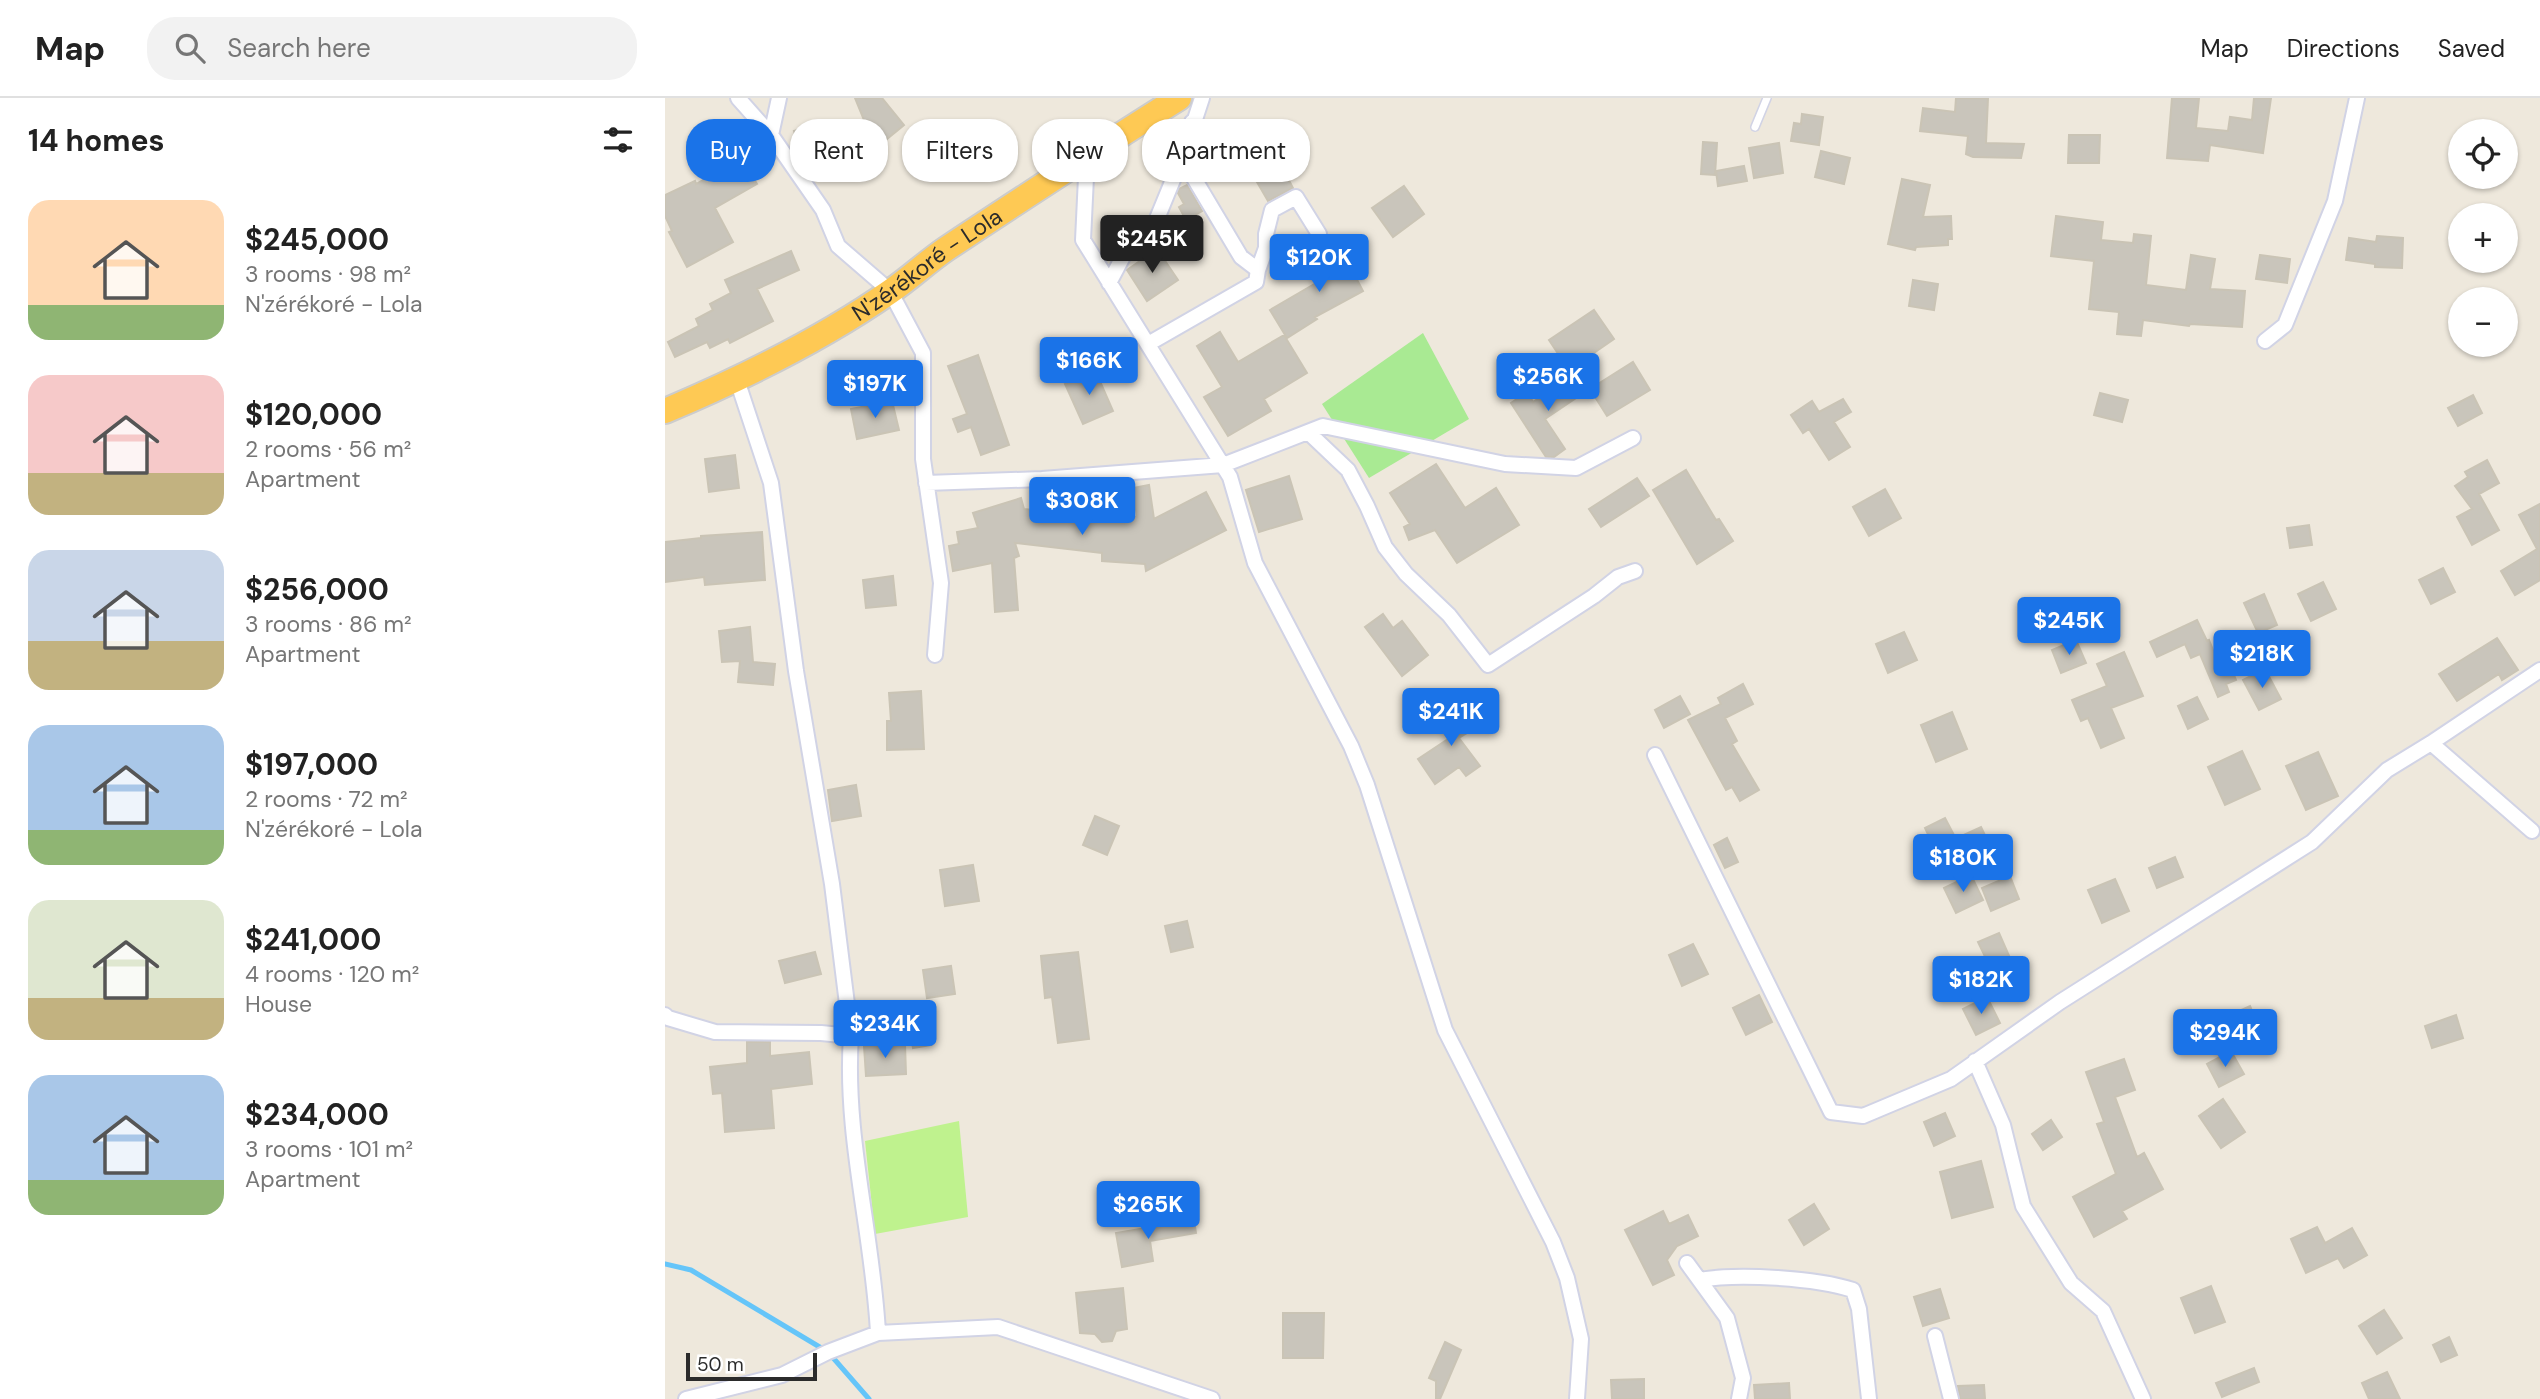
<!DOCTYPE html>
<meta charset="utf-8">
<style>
body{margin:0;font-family:"DM Sans",sans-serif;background:#f2f2f2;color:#222;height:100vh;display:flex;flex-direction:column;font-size:26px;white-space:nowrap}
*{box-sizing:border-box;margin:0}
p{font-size:23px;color:#767676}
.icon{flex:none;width:38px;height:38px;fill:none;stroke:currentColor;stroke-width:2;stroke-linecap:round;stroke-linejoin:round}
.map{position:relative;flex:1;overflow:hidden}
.drawer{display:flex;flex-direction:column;background:#fff;width:665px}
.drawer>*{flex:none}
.top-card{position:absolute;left:21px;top:21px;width:665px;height:63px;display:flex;gap:14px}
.buttons{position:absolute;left:1783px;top:21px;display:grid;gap:14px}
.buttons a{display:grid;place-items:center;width:70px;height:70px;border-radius:50%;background:#fff;box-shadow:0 2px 5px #0004;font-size:35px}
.scale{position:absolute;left:21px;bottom:18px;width:131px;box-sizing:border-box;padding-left:7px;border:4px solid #2b2b2b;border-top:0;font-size:19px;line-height:24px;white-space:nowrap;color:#2b2b2b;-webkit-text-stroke:5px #fff;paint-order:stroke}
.price{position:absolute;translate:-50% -60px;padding:0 16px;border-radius:7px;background:#1a73e8;color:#fff;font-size:23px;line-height:46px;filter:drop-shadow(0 2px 4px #0008)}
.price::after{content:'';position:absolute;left:50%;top:42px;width:21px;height:16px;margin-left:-10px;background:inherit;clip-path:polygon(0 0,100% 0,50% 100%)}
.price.on{background:#222;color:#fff}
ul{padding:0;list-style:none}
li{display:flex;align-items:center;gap:21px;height:175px;padding:0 28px}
li span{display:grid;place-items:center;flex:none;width:196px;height:140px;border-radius:21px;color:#555}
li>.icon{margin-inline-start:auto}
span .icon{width:84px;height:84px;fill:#fffc;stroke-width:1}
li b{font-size:30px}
h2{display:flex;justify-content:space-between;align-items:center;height:84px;padding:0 28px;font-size:30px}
.pill{padding:0 24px;border-radius:28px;background:#fff;box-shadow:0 2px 5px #0004;font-size:24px;line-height:63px}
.pill.on{background:#1a73e8;color:#fff}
header{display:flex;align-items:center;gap:42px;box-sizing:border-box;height:98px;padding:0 35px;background:#fff;border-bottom:2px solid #e0e0e0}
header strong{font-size:33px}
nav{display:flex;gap:38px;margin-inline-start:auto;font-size:24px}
.search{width:490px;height:63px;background:#f2f2f2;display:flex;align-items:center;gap:18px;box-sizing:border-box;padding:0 24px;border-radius:28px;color:#767676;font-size:26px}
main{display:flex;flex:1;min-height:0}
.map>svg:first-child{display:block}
.green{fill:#a9ea93}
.pitch{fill:#bff28e}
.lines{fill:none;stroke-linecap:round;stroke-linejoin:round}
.stream{stroke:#65c5f9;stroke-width:5}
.building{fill:#c9c5bb;stroke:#cac4b5;stroke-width:2}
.service-casing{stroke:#d1d3e5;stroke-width:10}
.minor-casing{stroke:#d1d3e5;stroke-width:18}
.trunk-casing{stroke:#ccc;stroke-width:28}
.service{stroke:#fff;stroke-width:7}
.minor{stroke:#fff;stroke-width:14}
.trunk{stroke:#fec954;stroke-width:24}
.labels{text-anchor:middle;stroke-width:5;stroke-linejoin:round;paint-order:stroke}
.street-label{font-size:23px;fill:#2b2b2b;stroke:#fff}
</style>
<header>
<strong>Map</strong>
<div class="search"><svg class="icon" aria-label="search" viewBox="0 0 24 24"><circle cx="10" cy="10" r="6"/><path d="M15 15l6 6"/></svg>Search here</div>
<nav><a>Map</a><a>Directions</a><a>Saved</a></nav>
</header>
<main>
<section class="drawer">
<h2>14 homes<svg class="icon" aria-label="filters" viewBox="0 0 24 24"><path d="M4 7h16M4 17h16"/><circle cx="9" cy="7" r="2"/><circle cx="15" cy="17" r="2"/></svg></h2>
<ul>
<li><span style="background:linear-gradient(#ffd9b3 75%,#8fb573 0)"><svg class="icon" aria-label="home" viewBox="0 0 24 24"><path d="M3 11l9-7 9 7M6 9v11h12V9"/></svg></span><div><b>$245,000</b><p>3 rooms · 98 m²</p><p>N'zérékoré - Lola</p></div></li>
<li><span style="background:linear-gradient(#f6c9c9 70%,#c2b280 0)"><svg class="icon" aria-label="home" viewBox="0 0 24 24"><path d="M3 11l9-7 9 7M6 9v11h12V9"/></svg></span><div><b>$120,000</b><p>2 rooms · 56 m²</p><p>Apartment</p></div></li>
<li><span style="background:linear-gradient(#c9d6e8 65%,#c2b280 0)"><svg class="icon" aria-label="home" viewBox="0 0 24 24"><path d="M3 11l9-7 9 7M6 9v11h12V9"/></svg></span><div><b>$256,000</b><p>3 rooms · 86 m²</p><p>Apartment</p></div></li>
<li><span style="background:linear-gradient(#a9c7e8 75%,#8fb573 0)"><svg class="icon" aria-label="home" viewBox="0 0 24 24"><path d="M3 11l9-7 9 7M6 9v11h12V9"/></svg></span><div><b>$197,000</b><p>2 rooms · 72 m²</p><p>N'zérékoré - Lola</p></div></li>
<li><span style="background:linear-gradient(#dfe7d0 70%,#c2b280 0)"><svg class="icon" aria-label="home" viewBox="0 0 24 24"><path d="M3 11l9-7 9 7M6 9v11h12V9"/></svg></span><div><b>$241,000</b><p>4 rooms · 120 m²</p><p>House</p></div></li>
<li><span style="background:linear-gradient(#a9c7e8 75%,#8fb573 0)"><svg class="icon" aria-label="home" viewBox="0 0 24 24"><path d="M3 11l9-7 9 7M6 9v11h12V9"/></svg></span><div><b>$234,000</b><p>3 rooms · 101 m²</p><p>Apartment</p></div></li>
</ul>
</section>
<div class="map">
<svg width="1875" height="1301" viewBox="0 0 1875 1301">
<rect width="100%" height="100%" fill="#eee8dc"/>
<!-- green -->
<path class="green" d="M758,235L804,321L704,380L657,306Z"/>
<!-- pitch -->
<path class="pitch" d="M294,1023L303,1119L210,1136L200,1043Z"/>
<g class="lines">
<!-- stream -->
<path class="stream" d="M0,1166L26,1172L163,1254L204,1301"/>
</g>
<!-- building -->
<path class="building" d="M190,0H217L239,27L217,45L201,27Z
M1291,0H1323L1321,45L1359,46L1356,60L1308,59L1301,56L1303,38L1255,33L1258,10L1290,14Z
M1507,0H1534L1531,30L1563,33L1565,19L1587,22L1589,0H1606L1598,55L1545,47L1543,63L1502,60Z
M1137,16L1158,19L1154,47L1126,43L1129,25L1136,26Z
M160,24L170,60L140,69L129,33Z
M629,33L641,50L616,67L628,90L603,103L585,72L588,67V61Z
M1404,37H1435L1434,65H1403Z
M1038,44L1052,45L1050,77L1036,76Z
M1114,45L1118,75L1089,80L1084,50Z
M1156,53L1185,60L1179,86L1150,79Z
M76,60L92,86L50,110L68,144L22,169L4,134L7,133L0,118V97L30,83L31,86Z
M1079,68L1082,83L1053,88L1051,73Z
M1237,81L1265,87L1258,119L1286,118L1287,141H1283V147L1251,149L1250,152L1223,146Z
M522,87L537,113L521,122L514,109L519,106L513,95L514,91Z
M739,88L759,116L728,139L707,110Z
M1391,118L1438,124L1436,142L1468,145L1469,136L1486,138L1481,187L1521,192L1526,157L1550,161L1545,191L1580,193L1577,229L1525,226L1524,228L1478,222L1476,238L1452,236L1454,214L1424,211L1429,163L1386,158Z
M1712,138L1738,140L1737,170L1710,169V166L1681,162L1684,140L1711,144Z
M492,151L513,182L482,203L462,172Z
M676,151L698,193L650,219L652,221L622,240L605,212L651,185L642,169Z
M126,153L134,172L92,191L108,223L65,245L63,241L45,250L42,244L10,259L3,244L34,228L31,221L48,212L45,206L66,195L60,182Z
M1595,157L1625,161L1622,185L1591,181Z
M1248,182L1273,186L1269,212L1244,208Z
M929,212L949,241L904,272L884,242Z
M555,234L573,264L619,237L642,275L599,301L606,313L563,338L539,299L557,289L532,248Z
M313,257L344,347L316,357L306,329L293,334L288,321L302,316L283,268Z
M968,264L985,292L942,318L925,291Z
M430,272L448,313L418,326L400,286Z
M912,275L923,292L880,321L900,351L889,359H881L846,305L862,294L868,304Z
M1435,295L1463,302L1457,324L1429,317Z
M1808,297L1817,315L1793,328L1783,310Z
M1178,301L1186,314L1169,324L1185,349L1164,362L1144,331L1138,335L1126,317L1147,303L1154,314Z
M227,303L234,332L192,341L186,311Z
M70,357L74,390L44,394L40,361Z
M1822,362L1834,385L1814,396L1834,432L1807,447L1792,419L1807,411L1790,388L1803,379L1800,374Z
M771,366L800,410L831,390L854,427L792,465L770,432L744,442L739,429L745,426L725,395Z
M1021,372L1051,422L1054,421L1068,443L1032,466L988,392Z
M624,378L637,421L594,434L581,392Z
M972,380L984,398L936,429L924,411Z
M484,387L489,421L541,394L561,432L481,473L480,466L437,463V455L350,445L354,458L349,460L353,512L330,514L327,465L288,473L284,448L294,446L292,434L313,430L308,415L356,400L359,411L440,420V416L472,419L468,390Z
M1220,391L1236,420L1204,438L1188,409Z
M1875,406V482L1850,497L1836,473L1872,451L1854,417Z
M1644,427L1647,447L1625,450L1622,430Z
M97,434L100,482L40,487L39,479L0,484V444L36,440V438Z
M1778,470L1790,494L1766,506L1754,482Z
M228,478L231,507L201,510L198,482Z
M1658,484L1671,511L1646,523L1633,496Z
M1599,496L1612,527L1593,535L1579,505Z
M718,516L728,530L737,523L763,557L737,578L700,529Z
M1532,522L1542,543L1544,542L1552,562L1561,558L1571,582L1561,586L1564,594L1553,599L1535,556L1526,560L1520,546L1492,559L1485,544Z
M85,529L88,564L110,566L108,587L73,584L75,563L57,564L54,533Z
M1239,534L1252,562L1223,575L1211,546Z
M1832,540L1853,572L1837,582L1834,576L1792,603L1774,576Z
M1411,542L1421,565L1396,575L1387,552Z
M1459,554L1478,598L1446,610L1459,640L1436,650L1423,620L1416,623L1407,602L1442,588L1432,566Z
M1600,571L1616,601L1594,612L1578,582Z
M1078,586L1088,606L1060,620L1072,643L1067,646L1094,692L1075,703L1067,689L1061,692L1023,622L1056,606L1053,600Z
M256,593L259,651L222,652V623H226L224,595Z
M1015,598L1025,616L999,630L990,612Z
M1532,599L1543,621L1523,631L1513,608Z
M795,606L810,630L794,640L815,668L801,678L794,669L770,686L753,661L783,641L771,622Z
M1287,614L1302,651L1271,664L1256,627Z
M1577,653L1595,691L1560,707L1543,669Z
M1653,654L1673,698L1641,712L1621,668Z
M191,687L196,718L167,723L163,692Z
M430,718L454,728L442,757L418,747Z
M1280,720L1290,739L1269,749L1260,730Z
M1316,729L1328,754L1305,765L1292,740Z
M1062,740L1073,764L1060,770L1049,747Z
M1510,759L1518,779L1492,790L1484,770Z
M308,767L314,803L280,808L275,772Z
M1306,777L1318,802L1291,815L1279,790Z
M1345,778L1354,801L1326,813L1317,790Z
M1450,781L1464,813L1437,825L1423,792Z
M522,823L528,849L506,854L500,828Z
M1334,835L1345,860L1325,869L1313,844Z
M1028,846L1043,876L1017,888L1004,857Z
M150,854L156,876L120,885L114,863Z
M413,854L424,941L393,945L387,899L380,900L376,858Z
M286,868L290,896L262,900L258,872Z
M1094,897L1107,924L1081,937L1068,910Z
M1322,899L1335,925L1311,937L1298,911Z
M1585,908L1597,937L1568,949L1556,921Z
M260,917L266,947L248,950L243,921Z
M1791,917L1798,940L1767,950L1760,928Z
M82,944H105V958L144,954L147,986L106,991L109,1030L60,1034L57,995L48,996L45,969L82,965Z
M240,946L241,976L201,978L199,948Z
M1566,953L1579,976L1554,989L1542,966Z
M1459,961L1470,992L1450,999L1472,1059L1479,1055L1498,1091L1457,1113L1462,1121L1429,1139L1408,1099L1451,1076L1432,1026L1439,1024L1421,974Z
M1558,1001L1580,1034L1556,1050L1534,1018Z
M1280,1015L1290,1038L1269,1048L1259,1024Z
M1386,1022L1397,1039L1378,1052L1367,1036Z
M1316,1063L1328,1109L1287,1120L1275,1074Z
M1149,1106L1164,1131L1139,1147L1124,1122Z
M998,1113L1004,1126L1023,1117L1033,1138L1012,1148L1002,1162L1009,1177L988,1187L960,1132Z
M529,1122L531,1135L485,1143L488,1163L457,1169L451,1135Z
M1652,1129L1660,1145L1687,1130L1702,1157L1679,1170L1673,1160L1641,1175L1626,1141Z
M1546,1188L1560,1224L1530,1235L1516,1200Z
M458,1190L462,1231L451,1233L447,1243L437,1244L430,1236L415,1235L411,1195Z
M1275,1191L1284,1220L1258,1228L1249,1199Z
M1719,1212L1737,1240L1712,1256L1694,1228Z
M618,1215H659L658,1260H618Z
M1784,1239L1792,1257L1776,1264L1768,1247Z
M780,1244L796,1252L775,1301H771V1283L764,1280Z
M1589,1270L1594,1284L1557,1299L1551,1285Z
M1722,1274L1735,1301H1704L1697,1285Z
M979,1281V1301H947L946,1282Z
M1124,1285L1125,1301H1090L1089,1287Z
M1319,1287L1320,1301H1295L1293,1288Z"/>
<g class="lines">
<!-- service casing -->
<g class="service-casing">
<path id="service" d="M1090,29L1102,0"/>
</g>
<!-- minor casing -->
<g class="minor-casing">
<path id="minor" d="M73,0L106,37
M114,0L106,37L158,112L173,148L225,193L258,255V361L276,485L270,557
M527,24L538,40L554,45L579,65
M422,58L418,142L565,379L590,465L686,648L702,687L780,932L888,1144L902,1180L916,1241L912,1301
M517,60L576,159L593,172L601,150V136L607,112L631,99L654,136
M444,185L461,153L489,128L519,55L537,0
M1600,243L1620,227L1670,103L1692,0
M483,246L591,184L593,172
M72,282L106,385L131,573L167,786L186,938
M643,334L683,372L702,408L720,449L741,476L784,517L823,567L929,498L953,479L970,473
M261,385L377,381L558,367L658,328L840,366L911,370L968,340
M1766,645L1867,733
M990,657L1166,1014L1198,1018L1286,981L1395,904L1647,744L1722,672L1766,645L1875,572
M0,917L3,920L50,934L156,935L186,938C179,1038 208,1136 213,1235
M1310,963L1338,1027L1358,1108L1406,1185L1438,1213L1478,1301
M1022,1165L1062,1220L1078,1280L1074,1301
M1035,1182C1073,1175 1151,1180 1188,1192L1194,1211L1204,1301
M1270,1238L1286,1301
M21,1301L117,1277L163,1254L213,1235L333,1229L547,1301"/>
</g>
<!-- trunk casing -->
<g class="trunk-casing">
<g id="trunk">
<path id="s1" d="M0,313C78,280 156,242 226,193C245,180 262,164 281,151C358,100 436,49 514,0"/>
</g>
</g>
<!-- service -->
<use href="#service" class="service"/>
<!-- minor -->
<use href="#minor" class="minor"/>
<!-- trunk -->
<use href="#trunk" class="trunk"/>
</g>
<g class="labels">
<!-- street labels -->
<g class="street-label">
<text dy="8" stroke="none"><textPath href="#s1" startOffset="301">N'zérékoré - Lola</textPath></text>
</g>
</g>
</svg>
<div class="buttons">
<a><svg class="icon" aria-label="locate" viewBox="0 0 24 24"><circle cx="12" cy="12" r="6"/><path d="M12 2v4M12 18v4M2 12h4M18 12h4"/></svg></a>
<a>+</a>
<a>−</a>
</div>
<div class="scale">50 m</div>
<b class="price on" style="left:487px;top:177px">$245K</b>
<b class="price" style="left:654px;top:196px">$120K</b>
<b class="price" style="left:424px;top:299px">$166K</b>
<b class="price" style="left:883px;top:315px">$256K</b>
<b class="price" style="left:210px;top:322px">$197K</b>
<b class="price" style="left:417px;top:439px">$308K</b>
<b class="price" style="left:1404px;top:559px">$245K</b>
<b class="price" style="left:1597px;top:592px">$218K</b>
<b class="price" style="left:786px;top:650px">$241K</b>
<b class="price" style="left:1298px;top:796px">$180K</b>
<b class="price" style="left:1316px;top:918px">$182K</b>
<b class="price" style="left:220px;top:962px">$234K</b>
<b class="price" style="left:1560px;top:971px">$294K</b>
<b class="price" style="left:483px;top:1143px">$265K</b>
<div class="top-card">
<a class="pill on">Buy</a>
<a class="pill">Rent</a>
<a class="pill">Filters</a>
<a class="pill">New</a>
<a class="pill">Apartment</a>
</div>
</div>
</main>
